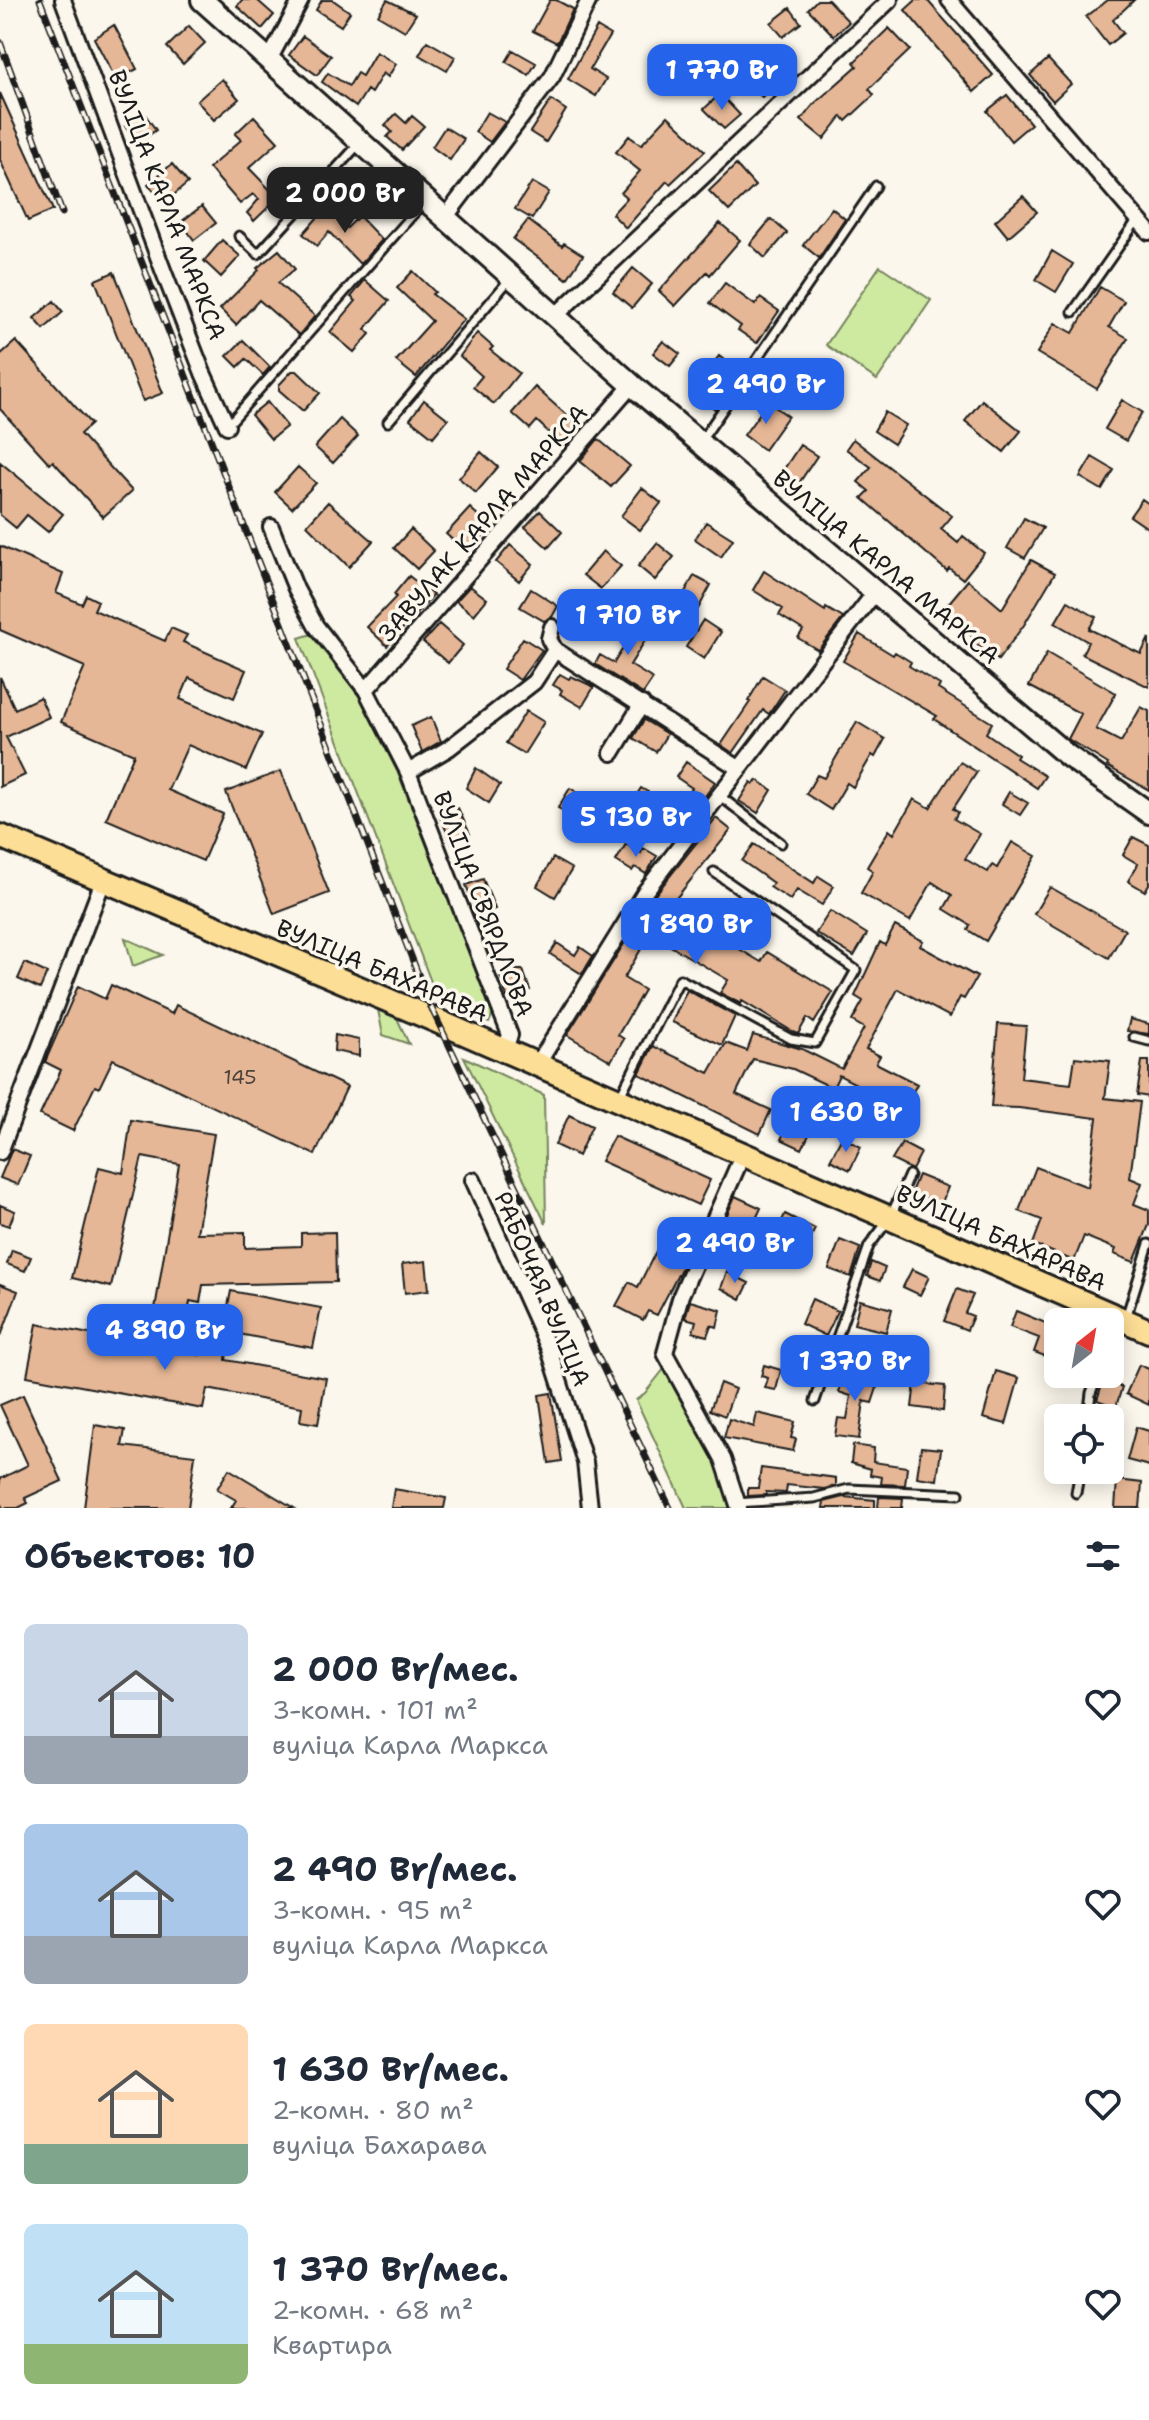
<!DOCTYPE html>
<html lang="ru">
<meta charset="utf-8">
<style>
body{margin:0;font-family:"Shantell Sans",sans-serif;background:#f6f6f7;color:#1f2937;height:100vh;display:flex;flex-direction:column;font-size:30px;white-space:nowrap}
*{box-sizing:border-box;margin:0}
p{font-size:26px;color:#747a83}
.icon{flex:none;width:44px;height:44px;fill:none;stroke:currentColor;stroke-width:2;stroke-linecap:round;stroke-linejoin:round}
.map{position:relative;height:1508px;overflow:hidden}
.side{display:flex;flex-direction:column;background:#fff;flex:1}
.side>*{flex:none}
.needle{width:52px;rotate:31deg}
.controls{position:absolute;left:1044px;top:1308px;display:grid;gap:16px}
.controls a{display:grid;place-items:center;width:80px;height:80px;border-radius:12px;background:#fff;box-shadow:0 4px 20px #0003;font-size:40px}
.price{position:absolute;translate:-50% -68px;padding:0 18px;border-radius:16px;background:#2563eb;color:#fff;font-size:26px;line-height:52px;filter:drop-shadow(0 2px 4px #0008)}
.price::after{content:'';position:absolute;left:50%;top:48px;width:24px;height:18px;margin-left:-12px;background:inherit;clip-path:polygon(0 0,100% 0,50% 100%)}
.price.on{background:#222;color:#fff}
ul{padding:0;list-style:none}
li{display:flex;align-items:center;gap:24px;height:200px;padding:0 24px}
li span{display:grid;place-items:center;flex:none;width:224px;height:160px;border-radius:12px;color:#555}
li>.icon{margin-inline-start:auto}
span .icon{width:96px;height:96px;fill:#fffc;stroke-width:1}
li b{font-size:34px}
h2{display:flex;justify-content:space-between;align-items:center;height:96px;padding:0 24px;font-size:34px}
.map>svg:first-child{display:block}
.green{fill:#ceeaa0;stroke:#75835e;stroke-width:2}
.building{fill:#e6b796;stroke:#1c1c1c;stroke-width:2}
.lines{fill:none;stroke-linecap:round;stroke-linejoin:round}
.lane-casing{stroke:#1c1c1c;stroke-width:13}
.street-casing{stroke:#1c1c1c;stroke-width:20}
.secondary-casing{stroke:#1c1c1c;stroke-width:26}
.primary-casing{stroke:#1c1c1c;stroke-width:28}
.lane{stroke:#fbf7ec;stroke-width:7}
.street{stroke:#fbf7ec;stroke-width:14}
.secondary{stroke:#fbf7ec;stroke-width:20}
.primary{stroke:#fdde96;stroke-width:22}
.rail-casing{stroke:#1c1c1c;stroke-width:7}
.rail{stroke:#fbf7ec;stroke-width:4;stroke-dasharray:12;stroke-linecap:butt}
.labels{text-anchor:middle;stroke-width:7;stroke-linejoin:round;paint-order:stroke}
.number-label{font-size:20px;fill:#4e433a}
.street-label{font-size:24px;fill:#1c1c1c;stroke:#fbf7ec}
</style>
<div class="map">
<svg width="1149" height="1508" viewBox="0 0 1149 1508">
<rect width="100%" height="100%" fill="#fbf7ec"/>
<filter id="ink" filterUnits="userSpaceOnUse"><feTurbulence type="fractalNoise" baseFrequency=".0125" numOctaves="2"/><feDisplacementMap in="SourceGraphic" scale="16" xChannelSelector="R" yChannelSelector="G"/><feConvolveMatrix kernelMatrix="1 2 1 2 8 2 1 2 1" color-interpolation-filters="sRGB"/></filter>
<g filter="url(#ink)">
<!-- green -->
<path class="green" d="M880,266L931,300L877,380L826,345Z
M312,634L359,696L398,773L493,1013L489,1023L438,1000L299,638Z
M125,938L163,955L133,966Z
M378,1010L397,1018L409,1044L383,1035Z
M464,1057L544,1095L546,1224Z
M664,1369L716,1464L731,1508H686L636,1400L645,1393Z"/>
<!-- building -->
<path class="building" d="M242,0H257L274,15L262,29L237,6Z
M322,0H333L350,12L341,26L316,10Z
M387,0L416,14L405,31L378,15Z
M550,0H556L573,9L557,43L533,31Z
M817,0H828L849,22L834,36L808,9Z
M916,0H927L993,75L974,92L905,10Z
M1108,0H1134L1113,20L1123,33L1108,45L1086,17Z
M790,8L801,23L783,37L771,23Z
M114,25L137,69L116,80L94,38Z
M189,26L205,43L183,64L167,47Z
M597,27L610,35L590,69L606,79L596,96L568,79Z
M889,28L910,50L869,89L874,95L846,121L842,116L824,139L801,120L814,104L857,66L854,62Z
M303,36L331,56L317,75L289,55Z
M427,41L455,57L447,71L419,55Z
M513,50L536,63L529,75L506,62Z
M376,52L396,64L388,77L383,73L371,93L367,90L356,107L322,82L328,73L349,86L357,73L362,76Z
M755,56L766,66L760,72L774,84L762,97L738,74Z
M1048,59L1071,84L1053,101L1030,75Z
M222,79L239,99L214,120L197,101Z
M0,93L53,210L28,221L0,160Z
M720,94L740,115L724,129L704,109Z
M1007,95L1031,124L1011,141L987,111Z
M551,100L566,110L546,142L530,132Z
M487,112L505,122L490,142L475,132Z
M144,113L156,130L137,144L125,126Z
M396,114L406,123L412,116L424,126L402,150L387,137L392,132L385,125Z
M254,116L278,142L249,168L278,198L254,221L247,213L259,199L253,194L240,204L209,168L241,140L235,134Z
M668,116L705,151L670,184L667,181L626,228L612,214L627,198L621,193L640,171L616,152L629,136L641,145Z
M445,127L464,139L450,160L432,147Z
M172,164L188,183L164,203L148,184Z
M736,165L755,186L729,211L709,191Z
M532,182L549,192L532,219L515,209Z
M1023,196L1037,212L1008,237L995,221Z
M202,206L216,223L194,240L181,222Z
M832,208L845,219L819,258L803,245Z
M325,209L347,228L359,216L382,240L360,264L329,232L317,246L303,234Z
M771,219L787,233L765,258L750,244Z
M528,220L562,246L564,243L583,255L567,279L513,239Z
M720,223L740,240L710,275L707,272L675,306L659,291Z
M222,240L240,256L221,277L204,261Z
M279,250L295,269L278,283L315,316L299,335L259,300L236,325L220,309L259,270L257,268Z
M1052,251L1073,264L1056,292L1036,280Z
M633,268L652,284L632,308L613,292Z
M413,271L435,292L432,294L464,319L416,377L396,361L432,321L397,288Z
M114,272L163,393L143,401L95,280Z
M365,280L389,301L365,329L370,334L354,352L330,332L356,301L351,297Z
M725,283L755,305L760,298L779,311L757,343L738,330L741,326L710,303Z
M1100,287L1124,301L1109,327L1128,338L1097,389L1037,353L1055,323L1073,333Z
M54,301L63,312L44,329L34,318Z
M477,333L493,347L490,350L519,373L494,404L473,387L482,376L460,356Z
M243,340L270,367L263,375L246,359L238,367L227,356Z
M16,341L91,424L80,434L132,491L103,517L53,461L50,464L0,409V355Z
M663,341L680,354L670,366L653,353Z
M719,356L737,370L725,387L728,390L715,409L692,392Z
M292,371H297L320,393L303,411L279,390V385Z
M535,387L581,428L564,447L537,421L530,429L512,413Z
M424,400L448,419L433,437L410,419Z
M982,400L1021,431L1004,452L965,421Z
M1122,400L1142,412L1126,441L1105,429Z
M267,402L287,426L271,439L251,415Z
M768,402L788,416L764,450L744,435Z
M885,412L906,425L894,444L874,431Z
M340,419L358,436L333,463L315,447Z
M598,439L630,466L611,487L580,461Z
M853,439L952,516L941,529L958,543L963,536L984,553L963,579L949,568L947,571L862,498L869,491L858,482L871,467L846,449Z
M800,445L817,456L799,483L782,472Z
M481,452L498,467L476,493L459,478Z
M1092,457L1114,470L1102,490L1080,477Z
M0,462L63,514L48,532L27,515L16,528L0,515Z
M298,467L316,483L292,508L275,492Z
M642,488L661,503L640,530L621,516Z
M1142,499L1149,504V529L1130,516Z
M328,502L373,541L349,567L307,525Z
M470,508L491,527L467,553L446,534Z
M540,511L562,532L548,548L525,527Z
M1024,518L1043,528L1025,558L1007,548Z
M706,522L733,539L721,557L695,539Z
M411,529L434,551L417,569L394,548Z
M657,543L674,557L655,580L638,566Z
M510,545L533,564L519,581L496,562Z
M0,546L63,574L56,593L82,604L86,595L98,601L94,610L165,641L171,628L187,635L183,642L246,670L234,698L189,678L180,699L262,734L246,770L188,745L168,790L223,814L203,861L106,819L134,754L61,722L85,667L0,630Z
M603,551L621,566L601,589L583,575Z
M1031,560L1055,573L1024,625L998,660L971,640L973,637L942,611L968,580L1002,609Z
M764,571L825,611L826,608L843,618L818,650L798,638L803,630L779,615L783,609L753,590Z
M409,576L433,595L387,646L367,627L396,597L394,594Z
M694,576L711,585L698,609L681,599Z
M470,586L487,599L474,615L456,601Z
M531,589L558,606L552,617L544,621L520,607Z
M1068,601L1096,617L1089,629L1141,654L1149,638V687L1082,654L1088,642L1055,623Z
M621,617L649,634L630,665L653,679L643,694L595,664L600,655L614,663L626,643L611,634Z
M703,620L721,632L704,659L686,647Z
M439,624L463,645L448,663L423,642Z
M859,634L893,655L895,652L911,662L909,666L940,685L938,689L992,723L986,733L1018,755L1016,758L1045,776L1037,788L934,719L937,716L843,661Z
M523,638L542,650L520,680L503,669Z
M1047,653L1116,693L1096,729L1121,742L1141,707L1149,711V790L1107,766L1108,764L1068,739L1081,714L1029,686Z
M560,674L569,679L571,676L594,687L582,707L560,694L562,690L553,685Z
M763,676L785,690L769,714L763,710L733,753L721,745L750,702L748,701Z
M0,677L15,709L40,697L49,717L6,737L25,775L0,787Z
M526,711L544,722L524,754L506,743Z
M431,717L441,741L422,752L411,726Z
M644,720L667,734L656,752L633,738Z
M857,722L885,739L875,757L872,755L853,787L847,783L831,810L806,794L817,775L824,778Z
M686,762L715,782L701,802L688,794L692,788L676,777Z
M960,762L977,772L953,809L958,812L954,819L980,834L965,859L988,872L992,865L997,868L1012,842L1036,856L986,941L968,930L970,925L944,909L952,895L932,882L910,921L861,893L873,871L867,867L889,830L894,834L914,799L930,808Z
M476,768L500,785L489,803L466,788Z
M281,771L329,893L274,914L226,792Z
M757,780L772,790L758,813L739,801L751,782L754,784Z
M570,788L609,811L598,831L558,808Z
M641,788L669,804L658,822L630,805Z
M1009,792L1028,803L1020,815L1002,804Z
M458,808L470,834L452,843L440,817Z
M716,818L731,830L669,907L761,962L767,952L833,992L814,1023L807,1018L798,1034L795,1033L742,1001L741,1004L720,993L728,980L650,934L624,978L644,990L618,1035L624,1039L611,1061L567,1035L652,899Z
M1133,837L1149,845V884L1145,891L1128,881L1138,864L1123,855Z
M626,844L641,853L643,848L657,856L646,874L635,867L632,871L616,861Z
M754,844L814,883L818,876L834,886L822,905L797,890L790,900L770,887L773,883L742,861Z
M553,858L572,869L555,897L537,886Z
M483,879L495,909L478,915L466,885Z
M1050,887L1125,930L1109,958L1034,914Z
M830,911L867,934L854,956L816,933Z
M895,926L923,941L920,946L977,977L964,999L960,997L950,1017L898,989L866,1049L880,1056L876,1063L917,1084L904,1109L839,1075L833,1088L793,1069L753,1059L736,1094L771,1110L760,1134L639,1074L653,1046L709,1073L726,1043L747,1051L753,1035L802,1049L842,1069L864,1028L852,1021L863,1001L855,996L880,942L885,945Z
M557,943L575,955L580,947L593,956L582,974L550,954Z
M25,963L47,973L40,989L18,979Z
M518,970H523L530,990L507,997L500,976Z
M111,985L172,1014L176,1005L347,1087L315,1155L113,1059L99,1088L95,1086L73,1131L40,1115L61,1070L45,1062L78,986L105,999Z
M687,990L735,1016L722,1045L672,1022Z
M1130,1019L1149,1024V1034L1127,1031Z
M998,1024L1026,1026L1021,1078L1071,1084L1075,1057L1110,1061L1105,1098L1140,1102L1130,1178L1142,1183L1134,1204L1149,1210V1225L1134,1262L1114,1254L1116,1249L1084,1236L1074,1261L1033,1244L1042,1220L1019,1211L1036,1167L1088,1187L1097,1118L1019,1108L991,1107Z
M335,1035L359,1040V1056L334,1051Z
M1142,1061H1149V1097L1137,1095Z
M794,1114L814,1125L802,1149L781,1139Z
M569,1115L592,1126L578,1156L555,1145Z
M131,1120L214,1134L197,1233L245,1232V1248L301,1246V1233L335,1232L336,1282L203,1285L200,1303L190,1301L187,1321L154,1315L179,1164L142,1157L111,1287L72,1278L99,1167L123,1173Z
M614,1136L710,1180L698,1205L601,1161Z
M842,1137L861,1147L850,1170L830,1160Z
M902,1143L921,1153L912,1170L892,1160Z
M12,1149L30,1156L18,1185L0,1178Z
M918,1175L948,1187L941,1205L911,1192Z
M735,1196L761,1208L749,1234L739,1229L726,1257L712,1250Z
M0,1205L15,1211L9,1226L0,1223Z
M785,1214L815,1229L803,1253L774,1238Z
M840,1240L860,1248L851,1277L829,1269Z
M657,1249L684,1263L657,1315L648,1311L643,1320L616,1306L629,1282L638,1287Z
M12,1250L31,1257L25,1271L7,1264Z
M426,1261L429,1290L405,1293L402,1264Z
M871,1262L885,1268L880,1281L867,1276Z
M912,1269L929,1277L920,1295L903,1287Z
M727,1272L749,1283L741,1299L721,1288Z
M0,1284L18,1291L1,1336H0Z
M957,1289L973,1295L965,1313L973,1316L967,1330L944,1321Z
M231,1291L321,1308L313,1348L223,1331Z
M812,1299L838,1311L826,1336L801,1324Z
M860,1300L892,1309L886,1332L854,1324Z
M690,1301L721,1310L717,1327L711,1325L707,1336L693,1332L696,1321L685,1318Z
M1016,1311L1058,1328L1050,1358L1034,1352L1039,1338L1010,1327Z
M37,1324L200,1355L201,1348L227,1353L226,1360L326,1378L318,1424L300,1421L302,1407L207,1389L203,1409L27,1376Z
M795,1345L810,1348L808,1356L823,1359L819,1370L791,1363Z
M764,1365L781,1370L776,1390L765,1388L768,1378L761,1376Z
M1139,1365L1149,1369V1405L1126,1394Z
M846,1371L879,1382L872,1403L864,1401L859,1439L835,1436L838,1418L847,1419L851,1396L839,1392Z
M996,1371L1019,1378L1006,1424L983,1418Z
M1103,1381L1122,1387L1116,1407L1097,1400Z
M720,1383L735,1389L725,1416L710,1410Z
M915,1383L945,1386L943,1411L912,1407Z
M551,1393L562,1461L549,1463L539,1395Z
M23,1395L62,1481L25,1498L28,1503L18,1508H3L0,1503V1479L28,1465L0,1405Z
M757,1413L795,1422L791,1438L796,1439L793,1451L724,1438L729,1419L754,1427Z
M95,1425L125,1430L122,1446L195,1455L188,1508H84Z
M1136,1427L1149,1431V1466L1127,1460Z
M853,1445L874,1448L873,1462L907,1467L905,1485L881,1484L882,1477L870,1475L871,1469L851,1463Z
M921,1447L941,1449L937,1480L917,1477Z
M761,1468L836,1478V1486L824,1489L787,1485L786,1493L766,1492V1495L748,1496V1488H758Z
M229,1469L294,1508H231L236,1500L217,1489Z
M1117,1480L1142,1483L1140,1508H1115Z
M394,1489L446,1498L444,1508H391Z
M844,1497L875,1500V1508H823L824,1502Z
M879,1497L903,1498L902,1508H878Z"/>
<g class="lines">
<!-- lane casing -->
<g class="lane-casing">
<path id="lane" d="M239,236L258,254L358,145
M1073,312L1138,219
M388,422L509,280
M228,425L423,203
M701,441L876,186
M720,796L781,843
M1134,1037L1149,1041
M619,1098L680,979L791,1039L815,1043L856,970L714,872
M1110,1346L1125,1321L1149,1244
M832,1354L887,1373
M815,1401L869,1246L890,1218L909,1175
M1088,1418L1091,1393L1098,1374
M1076,1493L1080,1470
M736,1503L814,1498L849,1489L959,1494"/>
</g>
<!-- street casing -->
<g class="street-casing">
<path id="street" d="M63,0L163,270L203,373L227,426
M949,0L1149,232
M269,60L301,0
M444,219L552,77L589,0
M554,317L890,0
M271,527L296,589L316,626L366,690L408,772L510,1035L504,1052
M552,627L549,639L555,650L740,769
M366,690L632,385
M612,753L642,704
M408,772L449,748L534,682L555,650
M537,1065L644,893L876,591
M0,1152L103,881
M473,1180L549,1349L585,1462L590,1508
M739,1508L723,1459L665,1353L681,1295L743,1154"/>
</g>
<!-- secondary casing -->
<g class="secondary-casing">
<path id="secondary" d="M202,0L632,385L1068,756L1149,813"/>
</g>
<!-- primary casing -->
<g class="primary-casing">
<path id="primary" d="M0,836L437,1021L1149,1331"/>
</g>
<!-- lane -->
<use href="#lane" class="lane"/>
<!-- street -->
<use href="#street" class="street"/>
<!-- secondary -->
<use href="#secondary" class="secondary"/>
<!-- primary -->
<use href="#primary" class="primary"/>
<!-- rail casing -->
<g class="rail-casing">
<path id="rail" d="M40,0L430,1005L670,1508
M0,42L62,213"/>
</g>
<!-- rail -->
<use href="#rail" class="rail"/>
</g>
</g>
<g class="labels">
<!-- number labels -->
<g class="number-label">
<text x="240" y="1084">145</text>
</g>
<!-- street labels -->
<g class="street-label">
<text transform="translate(167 205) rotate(69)" y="8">ВУЛІЦА КАРЛА МАРКСА</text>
<text transform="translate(483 523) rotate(-49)" y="8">ЗАВУЛАК КАРЛА МАРКСА</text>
<text transform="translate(886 567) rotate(40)" y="8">ВУЛІЦА КАРЛА МАРКСА</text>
<text transform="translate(483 904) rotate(69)" y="8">ВУЛІЦА СВЯРДЛОВА</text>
<text transform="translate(382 971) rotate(23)" y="8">ВУЛІЦА БАХАРАВА</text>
<text transform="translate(1001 1238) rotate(24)" y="8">ВУЛІЦА БАХАРАВА</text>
<text transform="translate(542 1289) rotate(67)" y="8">РАБОЧАЯ ВУЛІЦА</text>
</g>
</g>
</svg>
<div class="controls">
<a><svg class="needle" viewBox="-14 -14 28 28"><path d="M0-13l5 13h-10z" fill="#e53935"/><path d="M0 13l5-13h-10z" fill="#747a83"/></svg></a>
<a><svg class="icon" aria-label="locate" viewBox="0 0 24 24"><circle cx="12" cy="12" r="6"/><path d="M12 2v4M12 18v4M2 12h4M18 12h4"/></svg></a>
</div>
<b class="price" style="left:722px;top:112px">1 770 Br</b>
<b class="price on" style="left:345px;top:235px">2 000 Br</b>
<b class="price" style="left:766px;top:426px">2 490 Br</b>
<b class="price" style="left:628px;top:657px">1 710 Br</b>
<b class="price" style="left:636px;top:859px">5 130 Br</b>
<b class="price" style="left:696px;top:966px">1 890 Br</b>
<b class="price" style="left:846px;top:1154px">1 630 Br</b>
<b class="price" style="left:735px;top:1285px">2 490 Br</b>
<b class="price" style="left:165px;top:1372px">4 890 Br</b>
<b class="price" style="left:855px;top:1403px">1 370 Br</b>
</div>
<section class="side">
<h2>Объектов: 10<svg class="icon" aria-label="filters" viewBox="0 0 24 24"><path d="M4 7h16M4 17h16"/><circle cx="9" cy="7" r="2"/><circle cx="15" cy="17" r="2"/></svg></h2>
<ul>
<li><span style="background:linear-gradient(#c9d6e8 70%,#9aa5b1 0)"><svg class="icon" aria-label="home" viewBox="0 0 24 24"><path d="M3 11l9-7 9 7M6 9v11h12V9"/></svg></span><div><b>2 000 Br/мес.</b><p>3-комн. · 101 m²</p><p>вуліца Карла Маркса</p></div><svg class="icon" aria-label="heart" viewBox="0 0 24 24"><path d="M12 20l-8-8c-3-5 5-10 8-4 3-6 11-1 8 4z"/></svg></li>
<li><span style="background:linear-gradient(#a9c7e8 70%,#9aa5b1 0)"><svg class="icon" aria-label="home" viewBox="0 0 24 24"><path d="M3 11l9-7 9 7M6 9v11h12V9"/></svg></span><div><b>2 490 Br/мес.</b><p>3-комн. · 95 m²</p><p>вуліца Карла Маркса</p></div><svg class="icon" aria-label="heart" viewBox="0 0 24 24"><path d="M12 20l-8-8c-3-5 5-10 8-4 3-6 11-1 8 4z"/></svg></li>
<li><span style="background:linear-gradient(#ffd9b3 75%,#7fa58c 0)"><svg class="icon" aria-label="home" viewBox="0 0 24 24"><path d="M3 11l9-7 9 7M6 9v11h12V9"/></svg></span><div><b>1 630 Br/мес.</b><p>2-комн. · 80 m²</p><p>вуліца Бахарава</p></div><svg class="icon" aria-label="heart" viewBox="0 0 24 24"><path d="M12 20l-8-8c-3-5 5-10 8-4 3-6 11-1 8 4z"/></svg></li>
<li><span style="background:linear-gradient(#bfe0f5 75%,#8fb573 0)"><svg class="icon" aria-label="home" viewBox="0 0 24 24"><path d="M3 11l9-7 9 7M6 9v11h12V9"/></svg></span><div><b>1 370 Br/мес.</b><p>2-комн. · 68 m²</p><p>Квартира</p></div><svg class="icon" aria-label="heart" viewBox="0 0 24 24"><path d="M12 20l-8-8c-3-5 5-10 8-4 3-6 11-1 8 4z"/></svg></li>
</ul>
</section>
